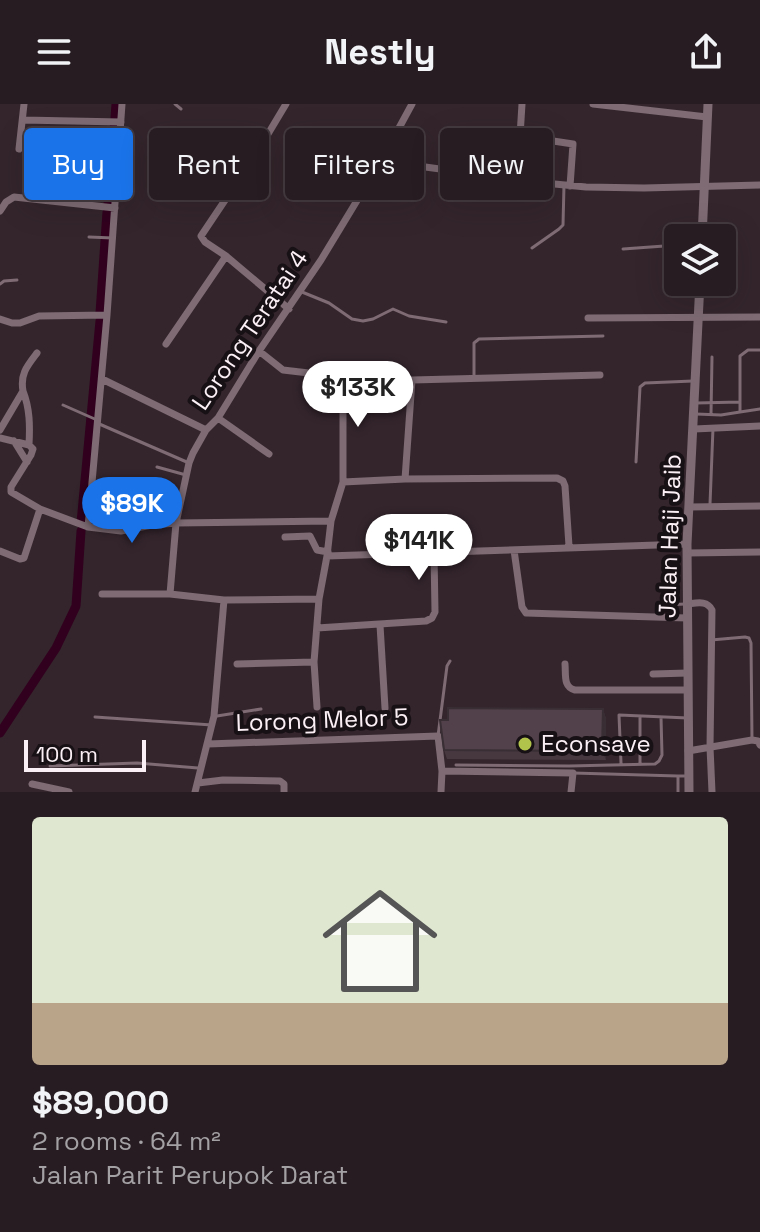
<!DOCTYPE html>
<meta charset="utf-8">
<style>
body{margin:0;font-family:"Space Grotesk",sans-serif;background:#33292e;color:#f1f3f6;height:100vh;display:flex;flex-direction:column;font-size:30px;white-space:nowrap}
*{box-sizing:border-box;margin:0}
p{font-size:26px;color:#a4a1a5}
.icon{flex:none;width:44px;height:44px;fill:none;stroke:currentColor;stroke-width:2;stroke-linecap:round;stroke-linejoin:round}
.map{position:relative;height:688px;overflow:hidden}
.drawer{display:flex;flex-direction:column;background:#271c21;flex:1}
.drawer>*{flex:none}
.guide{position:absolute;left:24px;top:24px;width:712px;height:72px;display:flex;gap:16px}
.buttons{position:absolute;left:664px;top:120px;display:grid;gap:16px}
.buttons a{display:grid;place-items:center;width:72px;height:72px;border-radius:8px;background:#271c21;box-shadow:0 8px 32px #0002,0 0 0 2px #433a3f;font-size:40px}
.scale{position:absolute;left:24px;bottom:20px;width:122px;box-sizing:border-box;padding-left:8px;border:4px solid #fbf0f5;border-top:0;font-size:22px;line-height:28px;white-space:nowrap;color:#fbf0f5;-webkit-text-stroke:6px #171014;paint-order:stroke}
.price{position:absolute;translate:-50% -68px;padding:0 18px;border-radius:28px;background:#fff;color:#222;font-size:26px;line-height:52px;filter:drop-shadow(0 2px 4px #0008)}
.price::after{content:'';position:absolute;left:50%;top:48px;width:24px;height:18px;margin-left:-12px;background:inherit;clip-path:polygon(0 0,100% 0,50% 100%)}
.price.selected{background:#1a73e8;color:#fff}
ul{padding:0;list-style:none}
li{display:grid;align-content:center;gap:16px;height:424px;padding:0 32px}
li+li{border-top:2px solid #433a3f}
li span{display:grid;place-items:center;height:248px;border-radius:8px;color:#555}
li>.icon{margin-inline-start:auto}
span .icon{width:144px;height:144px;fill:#fffc;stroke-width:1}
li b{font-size:34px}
.tag{padding:0 28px;border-radius:8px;background:#271c21;box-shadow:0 8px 32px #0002,0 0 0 2px #433a3f;font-size:28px;line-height:72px}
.tag.selected{background:#1a73e8;color:#fff}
header{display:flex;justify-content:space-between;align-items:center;height:104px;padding:0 32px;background:#271c21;font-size:36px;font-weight:700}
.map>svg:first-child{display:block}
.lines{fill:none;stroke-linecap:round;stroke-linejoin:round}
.canal{stroke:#31001e;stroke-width:9}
.service{stroke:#7e6b74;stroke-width:3}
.minor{stroke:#7e6b74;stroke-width:7}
.tertiary{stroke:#7e6b74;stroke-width:9}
.wall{fill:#473840}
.shaded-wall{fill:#392e34}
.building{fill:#52414a;stroke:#392e34;stroke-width:2}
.poi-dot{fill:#b2c34c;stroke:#171014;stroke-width:3}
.labels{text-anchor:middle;stroke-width:8;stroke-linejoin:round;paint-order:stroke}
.street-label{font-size:24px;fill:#fbf0f5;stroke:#171014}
.poi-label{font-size:24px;fill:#fbf0f5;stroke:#171014;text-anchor:start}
</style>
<header><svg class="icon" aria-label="menu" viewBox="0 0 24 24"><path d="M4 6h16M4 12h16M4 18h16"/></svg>Nestly<svg class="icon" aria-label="share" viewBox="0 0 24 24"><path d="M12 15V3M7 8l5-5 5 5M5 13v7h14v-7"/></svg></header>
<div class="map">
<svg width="760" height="688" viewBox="0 0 760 688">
<rect width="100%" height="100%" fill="#34252c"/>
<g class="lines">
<!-- canal -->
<path class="canal" d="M115,14L116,0
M108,100L114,23
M100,209L107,108
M81,419L100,217
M0,629L56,544L76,502L81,427"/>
<!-- service -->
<path class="service" d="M175,0L181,5
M69,50L117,51
M89,133L113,134
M532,144L559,125L563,121L564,81
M623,145L678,141
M0,180L4,177L17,176
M302,188L329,199L352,215L363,217L373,215L393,205L409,212L446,218
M760,246H748L740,252V308L760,305
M474,272V239L479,235L603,232
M696,299L740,298
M63,301L97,316
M696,310L721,311L740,308
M711,310L712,253
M97,319L189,359
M636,358L640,283L645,279L693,277
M157,363L186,371
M710,400L713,324
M662,501L686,500
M711,536L745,533L749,534L751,539L752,636
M217,612L261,605
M640,612V660
M95,613L212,621
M438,632L447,562L450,557
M621,659L619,611L688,614
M456,661L569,662L655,660L659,657L662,651L661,613
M50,662L137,659L198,664
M573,669L678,672
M678,688V672H685"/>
<!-- minor -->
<path class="minor" d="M286,0L256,50L201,132L205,138L226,152L289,205
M522,0L520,32L573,40L570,82
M593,0L707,13
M23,16L121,18
M19,45L24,0
M381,57L544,79L586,83L644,84L760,81
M209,58L239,75
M0,107L6,98L14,93L115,104
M588,214L760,213
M0,215L12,219H20L39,212L107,211
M166,240L226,152
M259,247L283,266L343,273L412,276L600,271
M102,275L206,326
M23,287C30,305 30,322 29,341
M218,314L269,350
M694,325L760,322
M0,326L23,287C20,270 27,262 37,249
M0,334L29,341L33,345L31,351L11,383V388L40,405L88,423L121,427L152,421L176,419L331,417
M14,337L27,358
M405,375L412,276
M343,378L405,375L557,374L563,377L565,382L569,442
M689,403L760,402
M88,423L107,211L122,0
M285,433L310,432L317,446L328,448
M514,446L522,503L526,509L687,514
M0,447L20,455L24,454L40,405
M687,449L760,448
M327,452L687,440
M102,490H170L224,496L319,495
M170,490L176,419L189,359L193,349L206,326L218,314L259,247L321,156L381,57L412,0
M687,500C697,499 707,496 712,506L710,643L712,688
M380,521L385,604
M317,524L426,517L432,514L435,508L434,449
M237,560L314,558
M565,560C566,571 563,583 575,586H688
M653,570L688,569
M317,603L314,558L319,495L327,452L331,417L343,378V273
M208,640L438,632L442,667L441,688
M688,647L752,636L758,637L760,641
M442,667L573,669L571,688
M198,679L223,676L280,677L284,680V688
M32,680L69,688
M195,688L214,612L224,496"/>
<!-- tertiary -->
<path class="tertiary" d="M702,134L708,0
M689,688L687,440L700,178"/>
</g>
<!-- wall -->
<path class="wall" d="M603,605L606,615V656L447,655L444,646Z"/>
<!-- shaded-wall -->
<path class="shaded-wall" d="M603,605L606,615V656L602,647Z"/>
<!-- building -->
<path class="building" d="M448,604L603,605L602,647L444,646L440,616H448Z"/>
<!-- markers -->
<circle class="poi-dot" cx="525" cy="640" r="8"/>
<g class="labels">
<!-- street labels -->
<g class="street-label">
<text transform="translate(250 226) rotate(-56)" y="8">Lorong Teratai 4</text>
<text transform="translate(670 432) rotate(-88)" y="8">Jalan Haji Jaib</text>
<text transform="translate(322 616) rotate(-2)" y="8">Lorong Melor 5</text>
</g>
<!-- poi labels -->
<g class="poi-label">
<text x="541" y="648">Econsave</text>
</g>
</g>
</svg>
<div class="buttons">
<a><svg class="icon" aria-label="layers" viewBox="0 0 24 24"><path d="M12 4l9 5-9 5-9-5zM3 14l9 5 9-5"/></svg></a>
</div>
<div class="scale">100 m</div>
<b class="price" style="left:358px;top:325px">$133K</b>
<b class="price selected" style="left:132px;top:441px">$89K</b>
<b class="price" style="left:419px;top:478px">$141K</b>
<div class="guide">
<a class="tag selected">Buy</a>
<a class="tag">Rent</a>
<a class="tag">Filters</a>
<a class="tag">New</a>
</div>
</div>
<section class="drawer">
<ul>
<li><span style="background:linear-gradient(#dfe7d0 75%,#b9a48a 0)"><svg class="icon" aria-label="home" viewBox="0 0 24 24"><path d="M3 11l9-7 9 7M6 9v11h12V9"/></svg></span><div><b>$89,000</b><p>2 rooms · 64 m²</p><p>Jalan Parit Perupok Darat</p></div></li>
</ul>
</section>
